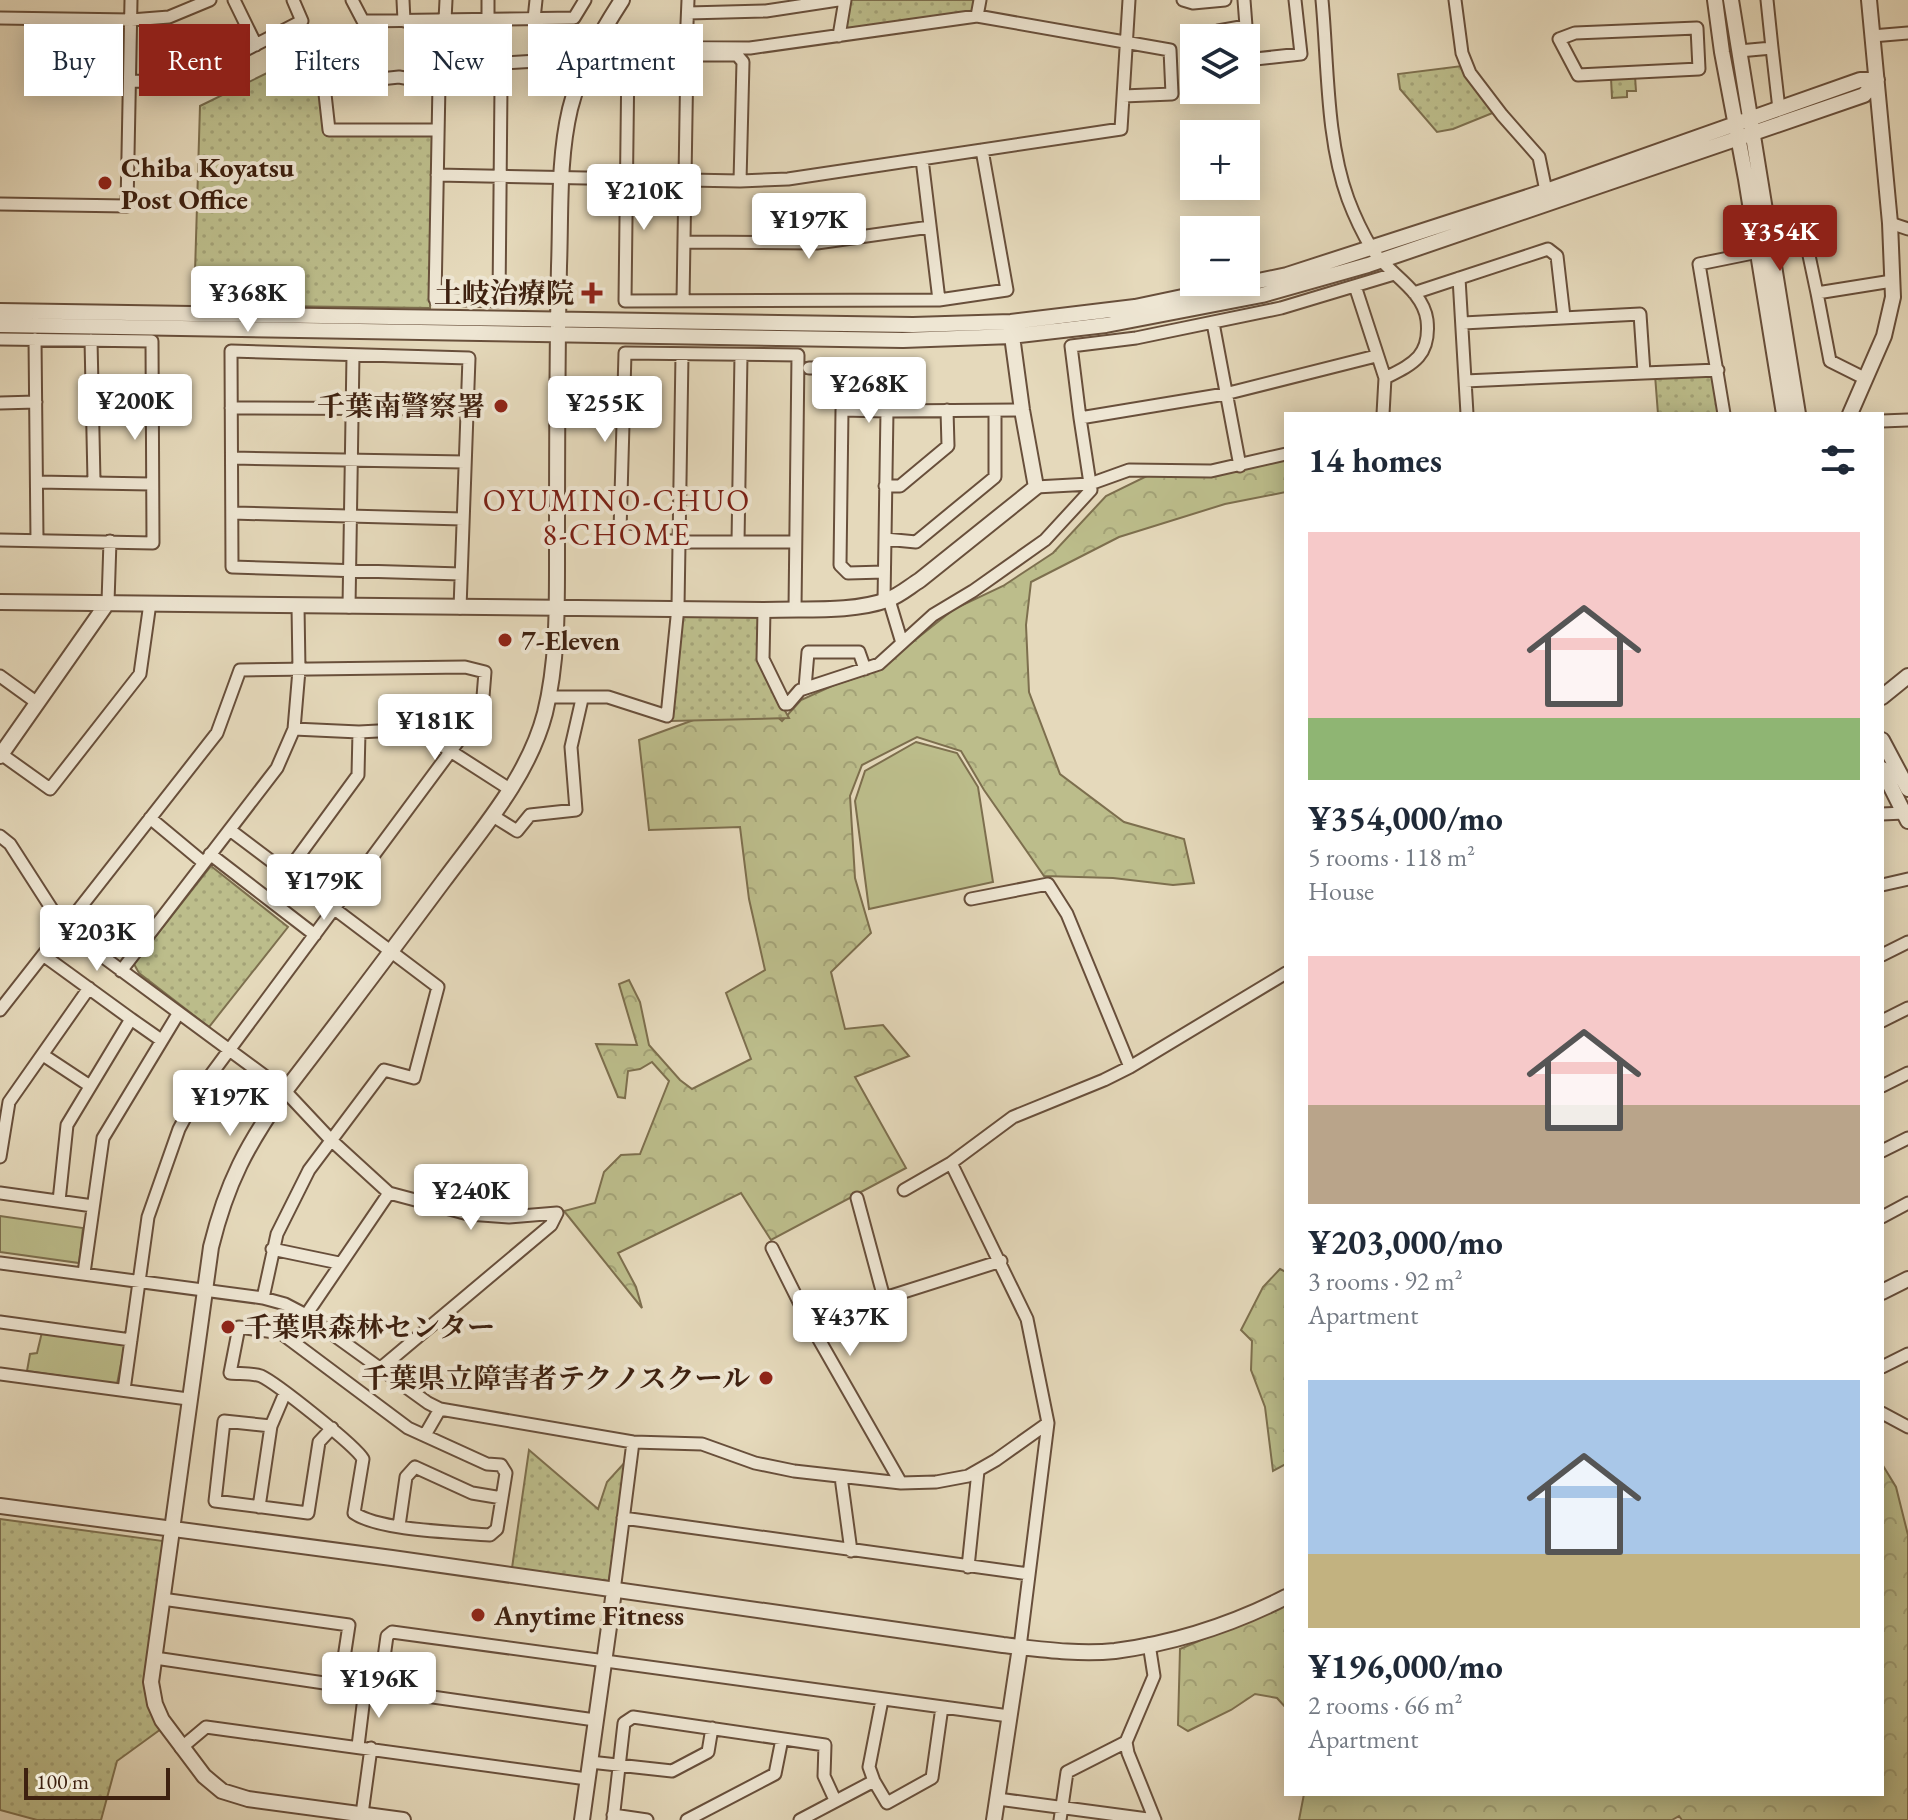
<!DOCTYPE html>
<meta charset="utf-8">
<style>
body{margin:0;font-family:"EB Garamond","Noto Serif JP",serif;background:#f6f6f7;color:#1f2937;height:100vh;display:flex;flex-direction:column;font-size:30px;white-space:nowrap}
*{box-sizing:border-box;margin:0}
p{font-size:26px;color:#747a83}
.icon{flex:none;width:44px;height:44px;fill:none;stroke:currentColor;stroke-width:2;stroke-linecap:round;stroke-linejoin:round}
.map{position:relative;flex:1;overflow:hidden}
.sheet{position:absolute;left:1284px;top:412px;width:600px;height:1384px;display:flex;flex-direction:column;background:#fff;border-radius:0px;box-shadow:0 4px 20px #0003}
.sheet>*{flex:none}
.hud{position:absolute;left:24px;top:24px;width:760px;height:72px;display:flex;gap:16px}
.buttons{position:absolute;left:1180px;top:24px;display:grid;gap:16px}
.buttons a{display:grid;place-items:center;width:80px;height:80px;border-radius:0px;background:#fff;box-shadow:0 4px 20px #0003;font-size:40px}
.scale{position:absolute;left:24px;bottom:20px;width:146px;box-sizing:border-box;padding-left:8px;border:4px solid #3e2110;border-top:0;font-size:22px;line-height:28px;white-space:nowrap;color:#3e2110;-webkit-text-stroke:6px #eee6d3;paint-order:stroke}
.price{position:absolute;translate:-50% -68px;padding:0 18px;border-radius:8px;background:#fff;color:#222;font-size:26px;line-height:52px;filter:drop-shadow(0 2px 4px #0008)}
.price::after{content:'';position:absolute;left:50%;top:48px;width:24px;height:18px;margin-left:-12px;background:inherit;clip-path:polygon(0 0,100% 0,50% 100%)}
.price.active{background:#8f2418;color:#fff}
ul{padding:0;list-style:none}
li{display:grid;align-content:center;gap:16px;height:424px;padding:0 24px}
li span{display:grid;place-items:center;height:248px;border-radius:0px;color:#555}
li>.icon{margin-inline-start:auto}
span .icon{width:144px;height:144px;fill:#fffc;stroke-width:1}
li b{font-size:34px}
h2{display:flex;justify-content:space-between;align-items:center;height:96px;padding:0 24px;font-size:34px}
.chip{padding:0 28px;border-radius:0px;background:#fff;box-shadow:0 4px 20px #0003;font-size:28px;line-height:72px}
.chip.active{background:#8f2418;color:#fff}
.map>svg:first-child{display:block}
.green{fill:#bcbd8b;stroke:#7d6f4e;stroke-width:2}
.forest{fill:url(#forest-crowns);stroke:#7d6f4e;stroke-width:2}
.park{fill:url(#park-dots);stroke:#7d6f4e;stroke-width:2}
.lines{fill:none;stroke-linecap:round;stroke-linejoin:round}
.minor-casing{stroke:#684f3b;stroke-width:15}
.tertiary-casing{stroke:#684f3b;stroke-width:18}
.minor{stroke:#eee6d3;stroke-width:11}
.tertiary{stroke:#eee6d3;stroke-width:14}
.poi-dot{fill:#8f2418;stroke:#eee6d3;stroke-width:3}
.labels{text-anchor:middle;stroke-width:8;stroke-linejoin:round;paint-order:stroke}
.poi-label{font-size:28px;font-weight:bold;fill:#3e2110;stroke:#eee6d3;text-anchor:start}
.neighbourhood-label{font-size:30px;letter-spacing:2px;fill:#7a1f14;stroke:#eee6d3}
</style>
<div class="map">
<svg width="1908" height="1820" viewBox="0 0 1908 1820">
<defs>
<pattern id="forest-crowns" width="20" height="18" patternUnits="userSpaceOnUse" patternTransform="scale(2)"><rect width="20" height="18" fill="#bcbd8b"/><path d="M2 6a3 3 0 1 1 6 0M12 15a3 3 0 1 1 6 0" fill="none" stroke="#a3a277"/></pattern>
<pattern id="park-dots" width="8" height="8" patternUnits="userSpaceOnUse" patternTransform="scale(2)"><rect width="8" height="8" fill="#bcbd8b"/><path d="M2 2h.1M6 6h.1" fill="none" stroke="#a3a277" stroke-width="1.8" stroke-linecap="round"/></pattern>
</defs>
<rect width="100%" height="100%" fill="#e5d9bb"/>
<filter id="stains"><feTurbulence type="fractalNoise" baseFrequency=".0025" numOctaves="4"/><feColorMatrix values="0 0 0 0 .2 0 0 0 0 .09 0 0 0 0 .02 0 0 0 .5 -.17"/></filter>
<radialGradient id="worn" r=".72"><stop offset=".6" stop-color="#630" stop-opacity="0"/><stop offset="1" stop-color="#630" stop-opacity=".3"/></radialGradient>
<!-- green -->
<path class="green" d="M916,742L957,753L978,787L993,882L869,909L855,801L865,771Z
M0,1216L83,1228L79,1263L0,1252Z
M42,1332L125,1344L117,1384L27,1371L30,1354L37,1353Z"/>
<!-- forest -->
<path class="forest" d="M1286,457V492L1225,504L1119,537L1031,582L1026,625L1029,692L1060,774L1124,822L1184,839L1194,883L1173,885L1113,878L1044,876L984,790L961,751L917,737L862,765L850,796L855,878L871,933L831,972L845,1029L883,1025L909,1056L855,1077L906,1168L771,1240L741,1193L618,1253L636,1287L642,1308L564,1211L595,1203L604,1172L621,1155L640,1154L669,1081L652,1062L640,1069L628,1071L625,1098L618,1097L596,1044L637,1045L619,984L629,980L640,1002L649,1045L680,1080L692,1089L751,1059L726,993L765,970L749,899L740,827L649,830L639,740L699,718L765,705L782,721L801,700L834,685L876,671L954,609L1003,586L1053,553L1106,496L1157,471L1206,475Z
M1280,1269L1286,1272V1464L1273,1471L1265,1407L1251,1370L1252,1341L1241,1330L1263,1287Z
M1882,1464L1896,1487L1908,1535V1820H1682L1679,1816L1672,1820H1299L1304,1794H1882Z
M1286,1604V1708L1277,1698L1255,1694L1231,1710L1188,1731L1178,1725L1180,1649Z"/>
<!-- park -->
<path class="park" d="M850,0H975L973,14L843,30Z
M314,50L327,134L433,135L430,308L194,305L200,106Z
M1462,66L1495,112L1453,129L1437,132L1400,89L1398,74Z
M1635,76L1636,91H1627V97L1612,98L1611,78Z
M1713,374L1720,414H1658L1655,375Z
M681,615L760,616L759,664L789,718L671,721Z
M211,866L288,927L209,1027L139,973L134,964Z
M529,1450L598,1509L607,1482L626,1461L609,1581L512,1568Z
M0,1519L163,1541L146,1674L150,1711L161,1729L117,1761L101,1820H37L0,1810Z"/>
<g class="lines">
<!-- minor casing -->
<g class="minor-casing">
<path id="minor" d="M234,0L256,45
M352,0L363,21L574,18L585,0
M403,0L404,21
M1183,0L1193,3L1225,0
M1322,0C1328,64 1326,139 1348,199C1354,215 1363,234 1372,249C1387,273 1423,289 1427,320C1431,356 1413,364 1385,378
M1455,0L1462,53L1470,73L1502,115L1539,157L1546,191
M688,13L766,11L838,0
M977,16L980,0
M0,18L131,20L169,17L210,0
M534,19L536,0
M445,20L446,0
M488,20V0
M1697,28L1699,69L1578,75L1559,39L1575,33Z
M839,36L845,0
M1872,36L1908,33
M1219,38L1218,31L1246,26L1244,0
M608,47L750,48L977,16L1170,50L1172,94L1123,96
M686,47L688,0
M1772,48L1779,109
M1739,51L1772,48L1767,0
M1246,60L1301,54L1295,0
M130,81L183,82L302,21L293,0
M439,84L435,299L499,301L501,86
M437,130H329L324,85L399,77L439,84L501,86L503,63L588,58
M922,159L939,300
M437,175L740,181L788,179L1121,129L1129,0
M740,181L743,62L737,55H628L625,301L939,300L1007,290L982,150
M0,204L127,206L131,0
M1890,223L1908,229
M1769,238L1780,236L1807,246L1817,293
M685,242L817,243L930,227
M1459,278L1467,414
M1355,286L1385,378L1383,414
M1414,293L1548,249L1557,256L1564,317
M683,301L687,55
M1213,323L1240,466
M1463,323L1640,314L1644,373L1465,381
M0,339L152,341L153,543L0,540
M35,339L37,540
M91,340L94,481
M809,368H887V411L842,410L840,565L848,573L884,572
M1644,373L1718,370
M1866,379L1830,361L1817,293L1892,281
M0,403L36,402
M231,408L467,409
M1724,414L1699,264L1758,252
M1080,418L1071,346L1136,338L1281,308L1394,274
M1882,421L1908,420
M232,458L465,462
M37,482L151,484
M885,486H900L948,446L947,410
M1036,487L1090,484L1129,470L1211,471L1286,454
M232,513L463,519
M885,539L916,542L995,477V412
M738,542L741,355
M889,600L902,643
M884,601L887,411L1022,410
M108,602L110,541
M349,607L353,355
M460,608C463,525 466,441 469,358L231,351L232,567L461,574
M795,609L798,355L625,353L620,531L627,536L679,542H795
M764,610L763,659L785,704H788L800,690L879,664L933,615L973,591L1045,540L1091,490L1080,418L1225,394L1376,356
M0,676L36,702
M805,688L808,652H859L865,669
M549,697H608L667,716L678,607L682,355
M294,729L359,732L416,729L511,790
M1,754L50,789L140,674L150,603
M1882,814L1904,813
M493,816L517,831L530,815L576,810L571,747L582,699
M150,818L204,863
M230,830L438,987L414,1078L384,1070L309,1170L277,1234L263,1298
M0,836L10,844L64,928L285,1091L331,1140L389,1193L468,1214L509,1217L557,1213L551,1225L382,1367
M210,854L315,935
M287,872L358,775L359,732
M1882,885L1908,879
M971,899L1048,884L1067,914L1130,1067
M43,955L131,1019
M1882,955L1908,942
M121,971L277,768L294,729L299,670L298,606
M0,1010L217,733L240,670L465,667L485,672L482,709L201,1088L179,1129L148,1217L124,1390
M1882,1021L1908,1008
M43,1055L90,1086
M1882,1086L1908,1073
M1882,1151L1908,1138
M0,1157L9,1102L89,988
M951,1163L1027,1319L1048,1423L1020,1647
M904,1190L951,1163L1013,1117L1104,1080L1130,1067L1286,973
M0,1193L93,1206
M857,1198L884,1298
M59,1201L67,1125L131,1019L161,1040
M1882,1217L1908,1203
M772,1248L809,1322L901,1483
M272,1249L339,1263
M0,1263L263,1298L285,1304L306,1315L428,1403L440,1409L633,1442L702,1444L755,1463L794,1471L901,1483L936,1482L968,1476L996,1460L1048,1423
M84,1273L103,1138L178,1014
M306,1315L389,1193
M0,1322L131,1340
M809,1322L1001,1261
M239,1327L281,1333L408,1428L487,1464L501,1465L506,1473L497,1529L490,1535C456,1532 380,1531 354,1513L363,1459C356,1446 276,1383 261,1376C252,1373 239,1374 230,1373Z
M1882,1367L1908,1354
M0,1374L188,1399
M1882,1413L1908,1427
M271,1426L224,1421L215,1501L308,1513L319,1442L332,1428
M425,1435L440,1409
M841,1477L851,1551
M259,1507L271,1426L285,1393
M623,1518L1029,1574
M399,1526L406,1477L415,1467L472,1493L502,1498
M968,1567L978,1471
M614,1591L633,1442
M162,1599L349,1625L340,1684
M1149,1644L1154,1676L1126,1742L1128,1753L1155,1820
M155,1658L365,1689L358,1746
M595,1720L383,1690L380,1686L387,1636L392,1632L1009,1716
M181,1748L206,1727L587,1779
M590,1762L672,1771L708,1752L712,1728
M874,1781L887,1803L932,1778L942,1707
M998,1799L1155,1820
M362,1814L371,1748
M613,1815L647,1820
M613,1820L624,1723L633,1717L825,1745L824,1776L835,1800
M687,1820L775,1774L782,1739
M800,1820L874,1781L869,1767L882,1700
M1060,1820L1067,1772L1126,1742"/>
</g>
<!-- tertiary casing -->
<g class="tertiary-casing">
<path id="tertiary" d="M1715,0L1722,52L1746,179L1784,414
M1731,0L1798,414
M0,311L913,325L1011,322L1135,307L1287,275L1546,191L1860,80H1877
M0,325L903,340L1012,336L1106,325L1262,295L1368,265L1864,95L1877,80
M1850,414L1884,336L1893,297L1890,223L1869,0
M0,602L764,610C803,608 850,613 887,600C899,596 909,587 920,580L1036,487L1022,410L1012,336
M1882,697L1908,676
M1882,740L1908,789
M0,756L108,602
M1882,769L1908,821
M1882,1292L1908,1279
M0,1506L392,1558L1003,1645C1039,1649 1078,1655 1115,1651C1174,1643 1233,1624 1286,1597
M403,1820L248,1799L222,1791L204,1776L162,1720L155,1704L151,1682L211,1247C227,1182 247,1145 285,1091C338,1022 390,953 442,883C481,830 528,778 545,713C558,660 557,605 557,551C557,456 557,361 559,266C561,214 558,160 570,109C580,69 600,34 622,0
M582,1820L614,1591
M994,1820L1020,1647"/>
</g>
<!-- minor -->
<use href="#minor" class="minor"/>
<!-- tertiary -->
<use href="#tertiary" class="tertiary"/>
</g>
<!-- markers -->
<g class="poi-dot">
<circle cx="105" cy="183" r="8"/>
<path d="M588 281h8v8h8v8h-8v8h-8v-8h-8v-8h8z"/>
<circle cx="501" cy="406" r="8"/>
<circle cx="505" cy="640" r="8"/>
<circle cx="228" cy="1327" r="8"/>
<circle cx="766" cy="1378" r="8"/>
<circle cx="478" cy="1615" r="8"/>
</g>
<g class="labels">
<!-- poi labels -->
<g class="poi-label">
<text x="121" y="177">Chiba Koyatsu<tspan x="121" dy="32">Post Office</tspan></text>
<text x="574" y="303" text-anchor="end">土岐治療院</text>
<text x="485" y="416" text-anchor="end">千葉南警察署</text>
<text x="521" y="650">7-Eleven</text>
<text x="244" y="1337">千葉県森林センター</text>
<text x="750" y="1388" text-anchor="end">千葉県立障害者テクノスクール</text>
<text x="494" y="1625">Anytime Fitness</text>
</g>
<!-- neighbourhood labels -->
<g class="neighbourhood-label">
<text x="617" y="511">OYUMINO-CHUO<tspan x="617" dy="34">8-CHOME</tspan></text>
</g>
</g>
<rect width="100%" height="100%" filter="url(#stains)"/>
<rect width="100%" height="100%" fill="url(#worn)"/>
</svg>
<div class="buttons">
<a><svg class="icon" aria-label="layers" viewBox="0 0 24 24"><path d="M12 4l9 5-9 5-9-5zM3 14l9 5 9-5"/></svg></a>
<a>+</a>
<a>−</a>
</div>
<div class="scale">100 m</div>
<b class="price" style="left:644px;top:232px">¥210K</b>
<b class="price" style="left:809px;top:261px">¥197K</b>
<b class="price active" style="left:1780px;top:273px">¥354K</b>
<b class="price" style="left:248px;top:334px">¥368K</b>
<b class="price" style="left:869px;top:425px">¥268K</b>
<b class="price" style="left:135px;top:442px">¥200K</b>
<b class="price" style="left:605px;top:444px">¥255K</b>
<b class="price" style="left:435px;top:762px">¥181K</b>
<b class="price" style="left:324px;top:922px">¥179K</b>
<b class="price" style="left:97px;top:973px">¥203K</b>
<b class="price" style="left:230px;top:1138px">¥197K</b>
<b class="price" style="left:471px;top:1232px">¥240K</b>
<b class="price" style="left:850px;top:1358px">¥437K</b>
<b class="price" style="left:379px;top:1720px">¥196K</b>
<div class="hud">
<a class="chip">Buy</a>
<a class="chip active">Rent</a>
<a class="chip">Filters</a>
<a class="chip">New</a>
<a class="chip">Apartment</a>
</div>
<section class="sheet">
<h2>14 homes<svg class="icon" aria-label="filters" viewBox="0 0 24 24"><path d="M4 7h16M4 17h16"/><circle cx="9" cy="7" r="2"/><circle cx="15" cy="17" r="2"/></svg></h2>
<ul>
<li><span style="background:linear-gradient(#f6c9c9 75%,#8fb573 0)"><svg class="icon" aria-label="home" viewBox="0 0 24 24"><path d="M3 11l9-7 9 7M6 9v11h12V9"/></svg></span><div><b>¥354,000/mo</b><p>5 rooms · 118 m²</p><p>House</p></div></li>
<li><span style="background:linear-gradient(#f6c9c9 60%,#b9a48a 0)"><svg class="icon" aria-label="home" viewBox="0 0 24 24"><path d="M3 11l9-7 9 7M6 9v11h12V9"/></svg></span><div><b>¥203,000/mo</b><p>3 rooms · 92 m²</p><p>Apartment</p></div></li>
<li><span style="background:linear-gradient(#a9c7e8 70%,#c2b280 0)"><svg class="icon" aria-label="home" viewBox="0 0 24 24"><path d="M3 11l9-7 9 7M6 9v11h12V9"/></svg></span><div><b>¥196,000/mo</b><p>2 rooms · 66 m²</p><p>Apartment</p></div></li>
</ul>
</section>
</div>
